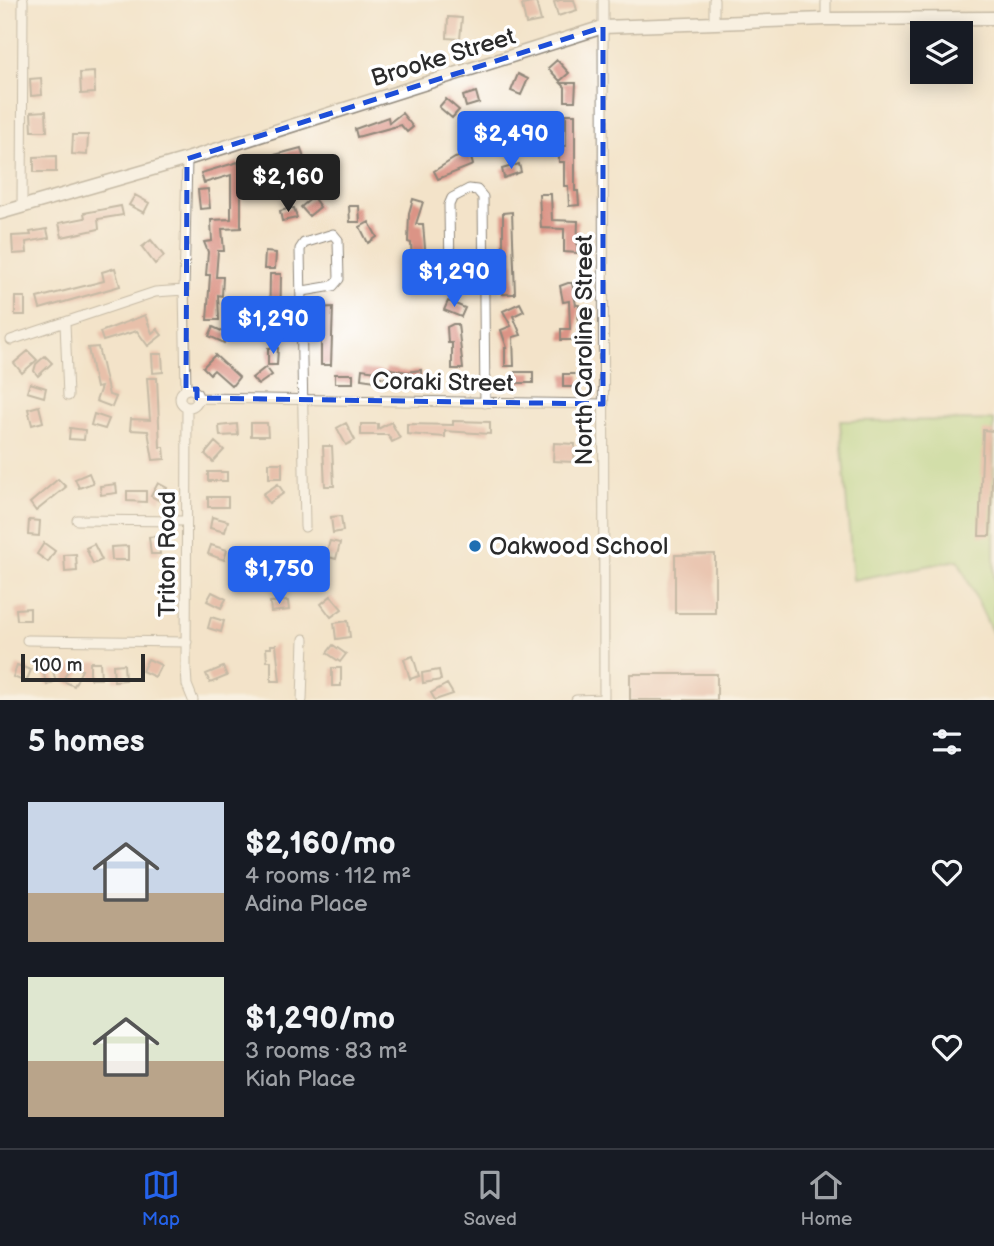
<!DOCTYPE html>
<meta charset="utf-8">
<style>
body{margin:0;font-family:"Balsamiq Sans",sans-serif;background:#242831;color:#f1f3f6;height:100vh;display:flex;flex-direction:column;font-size:26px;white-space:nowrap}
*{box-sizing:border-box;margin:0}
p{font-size:23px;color:#9ea1a6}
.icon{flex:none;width:38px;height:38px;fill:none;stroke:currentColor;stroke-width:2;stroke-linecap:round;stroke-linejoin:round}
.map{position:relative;height:700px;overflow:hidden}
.side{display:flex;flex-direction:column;background:#171b24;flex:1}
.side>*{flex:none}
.controls{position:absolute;left:910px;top:21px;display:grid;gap:14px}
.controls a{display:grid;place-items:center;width:63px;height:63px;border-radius:0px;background:#171b24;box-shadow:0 4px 18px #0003;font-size:35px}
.scale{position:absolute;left:21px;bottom:18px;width:124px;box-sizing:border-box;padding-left:7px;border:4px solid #2b2b2b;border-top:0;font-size:19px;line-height:24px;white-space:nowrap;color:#2b2b2b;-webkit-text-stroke:5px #fff;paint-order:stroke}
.price{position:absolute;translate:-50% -60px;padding:0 16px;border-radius:7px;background:#2563eb;color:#fff;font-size:23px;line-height:46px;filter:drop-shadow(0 2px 4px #0008)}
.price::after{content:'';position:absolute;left:50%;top:42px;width:21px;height:16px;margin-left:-10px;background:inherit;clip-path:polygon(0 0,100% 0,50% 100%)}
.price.selected{background:#222;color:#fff}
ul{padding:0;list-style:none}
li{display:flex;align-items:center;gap:21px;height:175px;padding:0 28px}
li span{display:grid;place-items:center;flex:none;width:196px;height:140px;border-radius:0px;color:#555}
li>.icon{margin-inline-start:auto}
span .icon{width:84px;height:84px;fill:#fffc;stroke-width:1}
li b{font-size:30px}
h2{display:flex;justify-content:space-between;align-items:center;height:84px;padding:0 28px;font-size:30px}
.tab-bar{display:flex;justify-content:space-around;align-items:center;height:98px;border-top:2px solid #363941;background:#171b24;font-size:19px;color:#9ea1a6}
.tab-bar a{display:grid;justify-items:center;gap:4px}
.tab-bar .selected{color:#2563eb}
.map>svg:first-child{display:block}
.green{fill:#acd783;stroke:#6c8157;stroke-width:2}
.building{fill:#db9486}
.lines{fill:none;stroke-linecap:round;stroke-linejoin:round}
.street-casing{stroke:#8f877a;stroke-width:11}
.secondary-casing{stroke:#8f877a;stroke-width:15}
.street{stroke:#fff;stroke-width:9}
.secondary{stroke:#fff;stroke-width:12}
.marked{fill:none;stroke:#1d4ed8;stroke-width:5;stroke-dasharray:14 9;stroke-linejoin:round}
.poi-dot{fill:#1f6fb2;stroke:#fff;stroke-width:2.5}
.labels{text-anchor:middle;stroke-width:7;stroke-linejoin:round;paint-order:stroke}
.street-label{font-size:24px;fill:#2b2b2b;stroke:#fff}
.poi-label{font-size:24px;fill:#2b2b2b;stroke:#fff;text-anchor:start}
</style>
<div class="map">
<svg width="994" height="700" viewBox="0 0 994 700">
<rect width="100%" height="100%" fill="#fff"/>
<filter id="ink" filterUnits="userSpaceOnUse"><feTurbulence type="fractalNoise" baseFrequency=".0143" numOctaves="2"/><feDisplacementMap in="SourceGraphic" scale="14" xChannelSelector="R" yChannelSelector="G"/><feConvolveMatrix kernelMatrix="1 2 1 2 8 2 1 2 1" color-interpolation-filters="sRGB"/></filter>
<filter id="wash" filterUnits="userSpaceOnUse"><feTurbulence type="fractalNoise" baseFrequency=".00686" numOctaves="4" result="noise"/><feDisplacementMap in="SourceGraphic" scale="28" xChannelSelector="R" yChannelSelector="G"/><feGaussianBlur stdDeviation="1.57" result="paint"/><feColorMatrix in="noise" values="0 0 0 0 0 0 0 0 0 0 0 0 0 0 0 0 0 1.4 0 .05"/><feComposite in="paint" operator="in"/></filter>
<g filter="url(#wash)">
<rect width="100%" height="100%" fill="#f3e3c9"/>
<!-- green -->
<path class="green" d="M994,420V636L958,560L853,580L840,421Z"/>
<g id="blocks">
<!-- building -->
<path class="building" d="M560,0H574L577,10L558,16L554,2Z
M536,2L541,21L526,24L522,5Z
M448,17L462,18L460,39L447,38Z
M557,60L569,73L560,81L548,68Z
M94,72L95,93L81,94L80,73Z
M518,74L528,79L521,95L511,91Z
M41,78L42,95L31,96L30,79Z
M561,83H576L575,101H565V87Z
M476,92L479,103L466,107L463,96Z
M446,99L459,110L452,118L439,107Z
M46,111L47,131H32L31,112Z
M402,113L413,127L407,132L401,125L357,137L355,129L388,117L389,123Z
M566,114H575V191H578L579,205L569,206L568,186H564V162H559V146H566Z
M73,135H88L87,155L72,154Z
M301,148L304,159L271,168L267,157Z
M470,154L473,165L438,179L434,171L455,158Z
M56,156V172H34V157Z
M238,162L244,183L241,182V228L222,229L224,251H218L216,277H223L222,296L218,295L219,320H207L210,275H206L208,252L204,242L212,241L211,220L231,219V175L204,183L201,173Z
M519,164L521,172L504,178L502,169Z
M251,166L262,169L258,186L247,184Z
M208,189L210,208L200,209L198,190Z
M539,194H551L552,220L578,221L577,253L564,252V229L541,228Z
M135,195L149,203L144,213L129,205Z
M313,197L320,207L309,216L301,207Z
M413,199L423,202L416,224H423L425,248V263H420L421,286L413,287L411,243L408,242L409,213Z
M121,206L123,215L98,219L99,229L62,237L59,223L85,218L84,213Z
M349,206H359L360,222H350Z
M291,208H294L297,218L282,221L280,211Z
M512,212L515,294H503V213Z
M369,222L377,237L368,243L360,227Z
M47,229L49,238L26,242L27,253L13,254L12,236L31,235L30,232Z
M151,240L164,256L155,264L142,247Z
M265,252L276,253L275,269H264Z
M115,268L120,286L40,309L37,298L104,281L102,272Z
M270,274H281L280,334H269Z
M568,283H572L576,305H579L577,340H561V329H570L569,301L563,302L560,286Z
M15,297H25V315H15Z
M448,301L465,308L461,317L444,310Z
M520,303L524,311L513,316L521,335L513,337L514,366H505V348H507L501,330L511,326L503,311Z
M333,307L331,365H321V318H318L317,308Z
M145,315L152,333L157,329L162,335L148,346L137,331L103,341L100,332Z
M453,324H458L463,369H452V343H448L447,327Z
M213,327L228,334L224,343L209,336Z
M98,347L109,395L116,397L112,407L96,401L101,387L96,388L88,348Z
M268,348H278L277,365H268Z
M28,351L37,360L22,373L14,363Z
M152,354H162L163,372L153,373Z
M215,355L239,377L232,386L214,370L210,374L203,367Z
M45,356L52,363L38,376L34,371L36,364Z
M266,367L272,375L258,385L252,378Z
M386,368L407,372L421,370V379L400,381L376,376L375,381L361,379L362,369L385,372Z
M515,372H533V383H515Z
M335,374H353V383H335Z
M563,374H580V387H563Z
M147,378H157L160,447H164L165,459L153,460L148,431L130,430L131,419L150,420Z
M30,383L46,388L44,397L27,392Z
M39,406L43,422L32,425L28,409Z
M94,414L109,419L105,429L91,425Z
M453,421L490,422V434L445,431V437L407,434V424L453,425Z
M391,422L400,438L392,442L388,435H361V424H378V429Z
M251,423H267L268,436H251Z
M346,423L355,440L346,445L337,428Z
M237,424L238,435L220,436L219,426Z
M70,428L85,430L84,440L69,439Z
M983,430L994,431L990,536H979Z
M215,442L224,450L213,462L205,454Z
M554,443L575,444L574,462L553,461Z
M323,446H332L334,486H325Z
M269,463H282V478H269Z
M208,472H227V481H208Z
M89,473L93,483L79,488L75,479Z
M58,479L66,487L36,511L30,503Z
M158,483L167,488L160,501L151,496Z
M116,484L117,493L101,495L100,486Z
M278,484L284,493L269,503L263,494Z
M127,491H146V502L127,501Z
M208,497H228V507H208Z
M341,516L343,531L333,533L331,517Z
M212,517L228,521L225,532L210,528Z
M29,520L40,521L39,536L28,535Z
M158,536L160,554H151L149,537Z
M330,541L340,543L336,559L325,556Z
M44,543L55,551L48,562L37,554Z
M94,544L102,560L93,564L86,548Z
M211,545L227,550L224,560L208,554Z
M128,546V560H112L111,547Z
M76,554L77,571L65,572L64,555Z
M715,554V613H675V555Z
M316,557L317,572H303L302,558Z
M212,592L226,599L221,608L207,601Z
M331,596L342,609L331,617L321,604Z
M288,601L289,610L271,612L270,602Z
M30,608V620H17L16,609Z
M211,617L224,621L221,632L208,628Z
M348,621L350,637L336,639L334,623Z
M271,645H276L280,681H271V661H267L266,648H271Z
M333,645L346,654L340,662L327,653Z
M413,656L419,676L410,679L404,659Z
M148,659L161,665L155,677L142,671Z
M90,662H100L101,679H90Z
M124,664L125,680L114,681L113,665Z
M17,665L31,670L26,682L13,677Z
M51,665L56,681L47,685L42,668Z
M70,665L82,670L74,686L63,681Z
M223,667L227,676L210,683L206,674Z
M332,668H341V686H332Z
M439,670L441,680L423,683L422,673Z
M630,674H717V700H630Z
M447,684L453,694L435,700L431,693Z"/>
</g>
</g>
<g filter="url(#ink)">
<use href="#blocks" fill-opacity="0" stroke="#8f877a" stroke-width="2"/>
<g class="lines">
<!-- street casing -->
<g class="street-casing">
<path id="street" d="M603,0L604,700
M714,0V23
M826,19V0
M22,206L23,0
M484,289L454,285L450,277L449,205L452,198L469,189L477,190L483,197L485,403
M303,291L333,286L339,279L338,240L333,234L304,243L300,249L305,527
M65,323L68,396
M11,340L155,292L184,290
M180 398a9 9 0 1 1 18 0a9 9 0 1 1-18 0Z
M186,390L184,290L187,159
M197,398L603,404
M187,407L186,669L187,685L193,700
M77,520L185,521
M27,640L187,642
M302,700L304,639
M576,700L604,699"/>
</g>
<!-- secondary casing -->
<g class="secondary-casing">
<path id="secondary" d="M0,213L187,159L603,27L826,19L994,18"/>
</g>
<!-- street -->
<use href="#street" class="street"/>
<!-- secondary -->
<use href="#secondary" class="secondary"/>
</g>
</g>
<!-- marked area -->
<path d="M0 0H994V700H0ZM603,27V404L197,398V389L186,390L187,159Z" fill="#f3e3c9" fill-opacity=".55" fill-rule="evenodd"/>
<path class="marked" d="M603,27V404L197,398V389L186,390L187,159Z"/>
<!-- markers -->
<circle class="poi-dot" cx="475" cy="546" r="7"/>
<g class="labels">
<!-- street labels -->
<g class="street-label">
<text transform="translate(443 57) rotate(-17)" y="8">Brooke Street</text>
<text transform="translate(584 350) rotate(-90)" y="8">North Caroline Street</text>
<text transform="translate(443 382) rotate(1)" y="8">Coraki Street</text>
<text transform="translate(167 554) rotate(-90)" y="8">Triton Road</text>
</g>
<!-- poi labels -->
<g class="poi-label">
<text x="489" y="554">Oakwood School</text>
</g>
</g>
</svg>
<div class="controls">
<a><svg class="icon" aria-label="layers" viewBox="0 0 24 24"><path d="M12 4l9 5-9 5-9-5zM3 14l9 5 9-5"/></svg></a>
</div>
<div class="scale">100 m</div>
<b class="price" style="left:511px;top:171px">$2,490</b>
<b class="price selected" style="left:288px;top:214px">$2,160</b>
<b class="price" style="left:454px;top:309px">$1,290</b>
<b class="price" style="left:273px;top:356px">$1,290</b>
<b class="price" style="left:279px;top:606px">$1,750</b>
</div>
<section class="side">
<h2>5 homes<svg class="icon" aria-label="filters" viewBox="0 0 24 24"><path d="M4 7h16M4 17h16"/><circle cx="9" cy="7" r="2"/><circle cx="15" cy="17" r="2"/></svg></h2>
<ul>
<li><span style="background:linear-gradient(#c9d6e8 65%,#b9a48a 0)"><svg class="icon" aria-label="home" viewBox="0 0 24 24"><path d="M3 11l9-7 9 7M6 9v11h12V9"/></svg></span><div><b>$2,160/mo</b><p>4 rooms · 112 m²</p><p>Adina Place</p></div><svg class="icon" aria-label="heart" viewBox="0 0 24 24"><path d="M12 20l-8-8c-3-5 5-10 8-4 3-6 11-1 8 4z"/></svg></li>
<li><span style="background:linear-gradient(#dfe7d0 60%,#b9a48a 0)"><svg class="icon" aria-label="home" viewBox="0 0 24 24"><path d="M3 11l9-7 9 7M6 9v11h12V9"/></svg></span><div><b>$1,290/mo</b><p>3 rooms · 83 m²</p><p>Kiah Place</p></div><svg class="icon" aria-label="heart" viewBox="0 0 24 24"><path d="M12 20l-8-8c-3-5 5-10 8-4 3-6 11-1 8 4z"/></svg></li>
</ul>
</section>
<nav class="tab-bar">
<a class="selected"><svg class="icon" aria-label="map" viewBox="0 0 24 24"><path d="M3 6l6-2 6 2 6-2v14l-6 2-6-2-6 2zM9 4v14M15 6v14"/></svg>Map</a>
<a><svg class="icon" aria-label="saved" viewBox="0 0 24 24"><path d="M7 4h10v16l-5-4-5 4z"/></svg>Saved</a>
<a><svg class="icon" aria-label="home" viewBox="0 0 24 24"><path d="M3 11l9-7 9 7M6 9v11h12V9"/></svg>Home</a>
</nav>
